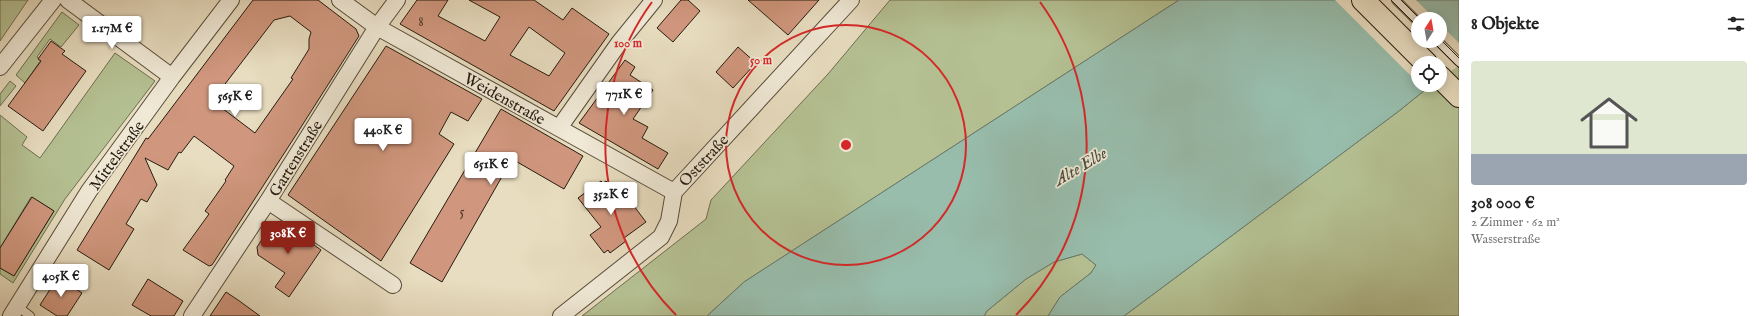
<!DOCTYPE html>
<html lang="de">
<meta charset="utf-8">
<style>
body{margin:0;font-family:"IM FELL English",serif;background:#f2f2f2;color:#222;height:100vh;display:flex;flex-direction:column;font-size:15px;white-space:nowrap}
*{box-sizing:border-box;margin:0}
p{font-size:13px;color:#767676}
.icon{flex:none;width:22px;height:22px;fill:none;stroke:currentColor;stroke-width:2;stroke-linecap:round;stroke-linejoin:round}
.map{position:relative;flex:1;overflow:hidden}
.sheet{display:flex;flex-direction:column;background:#fff;width:300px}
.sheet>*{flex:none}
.needle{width:26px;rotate:11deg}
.fabs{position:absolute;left:1411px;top:12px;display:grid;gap:8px}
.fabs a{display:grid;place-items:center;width:36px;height:36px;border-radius:50%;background:#fff;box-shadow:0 2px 10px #0003;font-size:20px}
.price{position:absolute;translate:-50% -34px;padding:0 9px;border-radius:4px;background:#fff;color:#222;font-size:13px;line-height:26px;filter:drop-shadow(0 1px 2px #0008)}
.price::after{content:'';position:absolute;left:50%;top:24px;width:12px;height:9px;margin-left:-6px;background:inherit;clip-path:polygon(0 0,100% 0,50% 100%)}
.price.current{background:#8f2418;color:#fff}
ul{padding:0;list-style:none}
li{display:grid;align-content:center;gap:8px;height:212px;padding:0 12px}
li span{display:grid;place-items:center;height:124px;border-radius:4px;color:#555}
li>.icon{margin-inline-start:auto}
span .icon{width:72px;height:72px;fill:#fffc;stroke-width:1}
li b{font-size:17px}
h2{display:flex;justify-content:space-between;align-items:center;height:48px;padding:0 12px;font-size:17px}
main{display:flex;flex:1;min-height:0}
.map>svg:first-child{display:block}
.green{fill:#b5c193;stroke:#6e6e51}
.water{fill:#98bdac;stroke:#6a7c6d;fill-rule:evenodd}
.pier{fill:#e8ddc0}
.building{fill:#d0977e;stroke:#261b0f;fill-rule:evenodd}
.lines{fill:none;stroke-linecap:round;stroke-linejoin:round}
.service-casing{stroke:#564c3b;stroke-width:10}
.minor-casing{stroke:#564c3b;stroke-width:18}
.primary-casing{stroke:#261b0f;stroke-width:24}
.service{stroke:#f0e9d6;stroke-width:8}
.minor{stroke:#f0e9d6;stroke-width:16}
.primary{stroke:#e8ddc0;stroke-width:22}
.tram{stroke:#261b0f;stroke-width:1}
.ring{fill:none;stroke:#d62828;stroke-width:2}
.labels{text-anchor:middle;stroke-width:3.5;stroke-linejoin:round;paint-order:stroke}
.number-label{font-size:14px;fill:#503a2b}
.street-label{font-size:16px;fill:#261b0f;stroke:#f0e9d6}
.water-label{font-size:17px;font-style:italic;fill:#484c3e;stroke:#f0e9d6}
.centre{fill:#d62828;stroke:#f0e9d6;stroke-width:2}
.ring-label{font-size:12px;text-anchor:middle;font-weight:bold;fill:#d62828;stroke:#f0e9d6;stroke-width:3.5;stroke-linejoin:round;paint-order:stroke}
</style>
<main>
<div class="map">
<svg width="1459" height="316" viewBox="0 0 1459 316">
<rect width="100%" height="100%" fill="#e8ddc0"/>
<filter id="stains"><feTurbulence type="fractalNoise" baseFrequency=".005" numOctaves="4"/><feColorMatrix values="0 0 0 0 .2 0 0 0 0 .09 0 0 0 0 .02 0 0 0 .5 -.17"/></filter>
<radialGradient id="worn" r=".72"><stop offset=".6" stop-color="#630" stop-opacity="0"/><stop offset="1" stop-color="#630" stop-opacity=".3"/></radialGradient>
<!-- green -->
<path class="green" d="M0,0H28L0,41Z
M890,0H1179L744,282L707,316H582L706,219L711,200L828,74Z
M62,12L79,25L61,47L50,39L37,57L41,60L25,83L16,75Z
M115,53L155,81L65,199L13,283L0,274V268L14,276L54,211L31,197L0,248V115L27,137L22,145L40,158Z
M1459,62V316H1124L1399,111L1431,85H1440V78Z
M10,81L16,86L0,106V94Z
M1082,254L1096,265L1091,273L1060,297L1048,316H984L987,311L1026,279L1054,262Z"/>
<!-- water -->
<path class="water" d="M1179,0H1459V62L1418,63V85H1431L1399,111L1124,316H1048L1060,297L1091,273L1096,265L1082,254L1054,262L1026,279L987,311L984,316H707L744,282ZM1418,19H1440V41H1418Z"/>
<!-- pier -->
<path class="pier" d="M1335,0H1416L1435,19H1418V41H1440V24L1459,43V65L1440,80V63H1418V83Z"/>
<!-- building -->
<path class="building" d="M253,0H318L356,29L359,36L296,135L212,265L209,266L183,250L209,214L205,211L226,181L225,180L234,166L194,136L181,153L179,152L168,170L145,158L157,185L147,202L141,199L126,224L134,229L109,270L77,250L146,138L148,139ZM290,16L311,32L309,39V49L291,78L293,79L255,133L218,105L228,91L222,88L274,20Z
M417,0H448L438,16L485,41L500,17L469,0H534L563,20L572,8L609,34L554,111L400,24ZM529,27L565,53L549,76L510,55Z
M681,0H688L700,11L673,42L657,28Z
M748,0H819L788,35Z
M51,41L65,51L62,54L86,71L43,131L8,106L41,61L38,59Z
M386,46L482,99L468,121L451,112L439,134L454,144L381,261L288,195Z
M738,47L756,63L733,88L716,72Z
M625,60L635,67L630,75L653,90L633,119L648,127L642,138L668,153L658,169L579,123Z
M501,109L583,156L564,189L512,159L442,282L410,263Z
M601,181L603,183L606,181L618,198L624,193L646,222L624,238L626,241L610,253L608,250L604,253L590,235L601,227L578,198Z
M32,197L54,211L14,276L0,268V248Z
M281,221L321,250L289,297L275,287L285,273L258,255L257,247L273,223Z
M58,277L82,293L67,316H57L40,305Z
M148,279L183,301L174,316H151L132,305Z
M226,292L238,300L260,316H210Z"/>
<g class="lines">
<!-- service casing -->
<g class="service-casing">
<path id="service" d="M1396,0L1418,22
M1438,41L1459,62
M17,306L30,316"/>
</g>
<!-- minor casing -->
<g class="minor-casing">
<path id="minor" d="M68,0L172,77
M340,0L377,27L674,192
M0,67L53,0
M559,128L619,43L654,0
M268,201L393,285
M11,316L89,191L172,77L231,0
M192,316L268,201L377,27L397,0
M561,316L661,237L669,221L674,192L851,0"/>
</g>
<!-- primary casing -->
<g class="primary-casing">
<path id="primary" d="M1363,0L1426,63
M1440,77L1459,96"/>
</g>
<!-- service -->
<use href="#service" class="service"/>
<!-- minor -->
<use href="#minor" class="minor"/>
<!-- primary -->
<use href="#primary" class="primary"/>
<!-- tram -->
<path class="tram" d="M1391,0L1418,27
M1401,0L1420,19
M1440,39L1459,58
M1432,41L1459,68"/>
</g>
<!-- distance rings -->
<g class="ring">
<circle cx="846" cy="145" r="120"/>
<path d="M676 315A241 241 0 0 1 652 2M1040 2A241 241 0 0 1 1016 315"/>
</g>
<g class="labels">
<!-- number labels -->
<g class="number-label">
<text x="421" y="26">8</text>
<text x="462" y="216">5</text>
</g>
<!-- street labels -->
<g class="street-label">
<text transform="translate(505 98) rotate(29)" y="6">Weidenstraße</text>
<text transform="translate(116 155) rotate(-54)" y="6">Mittelstraße</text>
<text transform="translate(295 158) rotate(-58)" y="6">Gartenstraße</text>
<text transform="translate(703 160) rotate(-47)" y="6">Oststraße</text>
</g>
<!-- water labels -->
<g class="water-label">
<text transform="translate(1080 166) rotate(-31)" y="6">Alte Elbe</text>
</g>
</g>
<circle cx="846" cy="145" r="6" class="centre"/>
<g class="ring-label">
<text x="628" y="47">100 m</text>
<text x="761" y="64">50 m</text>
</g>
<rect width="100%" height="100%" filter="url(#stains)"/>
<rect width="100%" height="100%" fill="url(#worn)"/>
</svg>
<div class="fabs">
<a><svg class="needle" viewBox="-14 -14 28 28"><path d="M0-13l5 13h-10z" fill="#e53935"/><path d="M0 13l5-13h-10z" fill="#767676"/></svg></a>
<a><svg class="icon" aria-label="locate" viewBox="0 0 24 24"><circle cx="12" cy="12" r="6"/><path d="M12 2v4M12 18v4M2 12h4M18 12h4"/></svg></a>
</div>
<b class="price" style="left:112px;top:50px">1.17M €</b>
<b class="price" style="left:624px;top:116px">771K €</b>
<b class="price" style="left:235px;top:118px">565K €</b>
<b class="price" style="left:383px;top:152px">440K €</b>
<b class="price" style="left:491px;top:186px">651K €</b>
<b class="price" style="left:611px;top:216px">352K €</b>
<b class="price current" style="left:288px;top:255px">308K €</b>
<b class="price" style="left:61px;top:298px">405K €</b>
</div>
<section class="sheet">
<h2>8 Objekte<svg class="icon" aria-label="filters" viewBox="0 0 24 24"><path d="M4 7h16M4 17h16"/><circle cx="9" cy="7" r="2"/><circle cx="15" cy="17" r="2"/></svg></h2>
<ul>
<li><span style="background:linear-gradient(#dfe7d0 75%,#9aa5b1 0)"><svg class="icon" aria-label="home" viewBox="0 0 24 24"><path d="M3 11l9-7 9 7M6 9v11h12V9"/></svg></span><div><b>308 000 €</b><p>2 Zimmer · 62 m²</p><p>Wasserstraße</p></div></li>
</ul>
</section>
</main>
